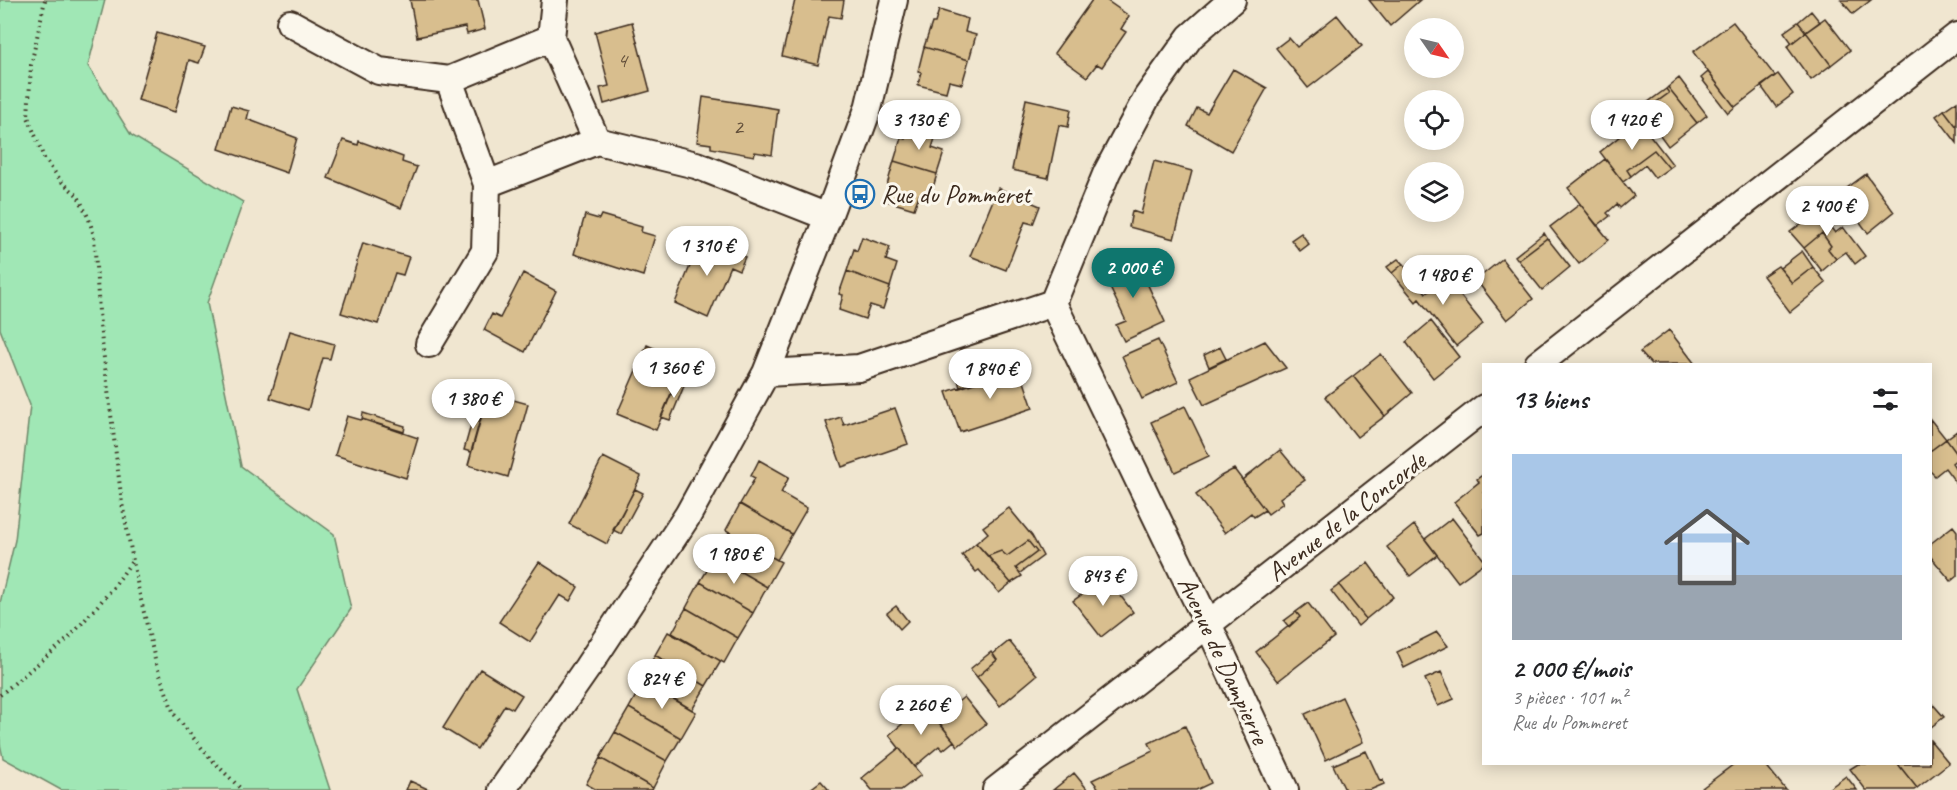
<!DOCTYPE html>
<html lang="fr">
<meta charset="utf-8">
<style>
body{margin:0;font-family:Caveat,sans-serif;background:#f6f6f6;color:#202124;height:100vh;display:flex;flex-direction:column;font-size:22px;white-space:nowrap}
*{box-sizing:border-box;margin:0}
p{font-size:20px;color:#757577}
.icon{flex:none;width:33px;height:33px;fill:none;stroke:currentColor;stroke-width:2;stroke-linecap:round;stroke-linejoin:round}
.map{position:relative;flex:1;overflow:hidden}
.side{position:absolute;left:1482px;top:363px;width:450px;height:402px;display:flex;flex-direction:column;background:#fff;border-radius:0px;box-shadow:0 3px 15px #0003}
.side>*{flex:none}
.needle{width:39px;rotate:124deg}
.buttons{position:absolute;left:1404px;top:18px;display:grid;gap:12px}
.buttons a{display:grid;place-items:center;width:60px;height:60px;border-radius:50%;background:#fff;box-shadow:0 3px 15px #0003;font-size:30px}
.price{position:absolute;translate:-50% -51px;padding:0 14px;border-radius:21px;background:#fff;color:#222;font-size:20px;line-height:39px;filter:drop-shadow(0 2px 3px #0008)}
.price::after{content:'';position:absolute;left:50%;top:36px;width:18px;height:14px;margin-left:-9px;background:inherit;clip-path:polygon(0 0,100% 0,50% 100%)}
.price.active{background:#0f766e;color:#fff}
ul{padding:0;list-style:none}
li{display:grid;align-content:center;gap:12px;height:318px;padding:0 30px}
li span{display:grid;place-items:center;height:186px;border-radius:0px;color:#555}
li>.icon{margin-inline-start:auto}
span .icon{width:108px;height:108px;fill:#fffc;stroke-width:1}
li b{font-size:26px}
h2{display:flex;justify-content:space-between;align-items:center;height:72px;padding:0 30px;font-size:26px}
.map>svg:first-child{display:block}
.green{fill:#a0e7b5;stroke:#6e886a;stroke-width:1.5}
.building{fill:#d8be8e;stroke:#3b2a1e;stroke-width:1.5}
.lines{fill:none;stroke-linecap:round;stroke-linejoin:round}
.minor-casing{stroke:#3b2a1e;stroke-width:30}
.path{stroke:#3b2a1e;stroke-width:4;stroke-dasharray:1.5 4.5;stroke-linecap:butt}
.minor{stroke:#fbf7ec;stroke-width:26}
.labels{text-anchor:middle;stroke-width:6;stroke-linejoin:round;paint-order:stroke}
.number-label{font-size:22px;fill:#624f3a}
.poi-label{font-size:26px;fill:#3b2a1e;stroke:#fbf7ec;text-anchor:start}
.street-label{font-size:26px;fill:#3b2a1e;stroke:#fbf7ec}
</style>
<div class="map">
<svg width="1957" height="790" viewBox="0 0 1957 790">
<rect width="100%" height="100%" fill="#f0e6d0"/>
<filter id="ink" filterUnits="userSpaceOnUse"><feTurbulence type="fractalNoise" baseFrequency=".0167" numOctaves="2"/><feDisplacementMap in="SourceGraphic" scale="12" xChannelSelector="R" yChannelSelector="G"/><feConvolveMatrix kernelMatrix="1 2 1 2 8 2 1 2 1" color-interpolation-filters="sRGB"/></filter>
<g filter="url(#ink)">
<!-- green -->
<path class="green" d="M0,0H105L88,66L131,135L243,202L207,303L241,466L334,534L351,609L297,689L330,790H61L3,758L0,744V603L15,540L30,405L0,329Z"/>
<!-- building -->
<path class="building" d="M410,0H478L485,29L467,34L465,27L417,37Z
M795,0H844L841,18L829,16L818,65L782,56Z
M1092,0H1106L1129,16L1121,29L1126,32L1102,67L1097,64L1087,77L1054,53Z
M1369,0H1420L1390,26Z
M1841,0H1871L1853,14Z
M939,10L968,19L965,32L976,35L969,60L924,47L932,23H935Z
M1811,11L1820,22L1806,32L1798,22Z
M1337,15L1362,46L1308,88L1276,48L1289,38L1297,47Z
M1825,18L1850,50L1831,65L1806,32Z
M632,22L650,91L604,104L600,88L609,86L595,32Z
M1733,22L1775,76L1735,107L1693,52Z
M1798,22L1806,32L1792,43L1784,32Z
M1806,32L1831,65L1811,80L1787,47Z
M157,33L205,47L199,63L189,60L175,112L138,100Z
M924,47L969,60L962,84L949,81L946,92L918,85L921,72L918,71Z
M1233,69L1267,88L1231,151L1188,126L1197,108L1207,113Z
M1708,72L1735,107L1728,113L1701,78Z
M1778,74L1793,94L1776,107L1761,86Z
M1679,78L1707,115L1697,123L1668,87Z
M1668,87L1697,123L1668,146L1643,112L1669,93L1666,89Z
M1666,89L1669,93L1643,112L1640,108Z
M703,97L778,109L772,155L755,152L754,156L711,148V144L697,142Z
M1026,99L1071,109L1068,127L1059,125L1048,178L1012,170Z
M1957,101V127L1944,110Z
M231,106L249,111L247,119L297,138L287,173L219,149Z
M1944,110L1957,127V143L1936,116Z
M1639,121L1673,165L1669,168L1654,150L1627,170L1631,176L1623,182L1600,152Z
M908,126L936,135L932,148L944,152L937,174L894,161L901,138L905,139Z
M343,140L358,145L359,141L403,157L402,162L417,167L401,208L328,178Z
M1654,150L1669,168L1655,178L1645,165L1631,176L1627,170Z
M1605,159L1634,196L1620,208L1617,204L1607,213L1610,216L1597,226L1568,188Z
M894,161L937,174L930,198L919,195L914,209L887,201L892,186L887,185Z
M1154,161L1192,171L1174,239L1129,227L1132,211L1141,214Z
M1866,174L1894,212L1868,233L1839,194Z
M998,188L1040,206L1033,224L1025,222L1006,270L970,256Z
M1580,204L1609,240L1579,264L1550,227Z
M1818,211L1835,233L1843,227L1865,256L1855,264L1846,252L1836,259L1828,249L1831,246L1822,233L1804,248L1790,232Z
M585,215L599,219L601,215L642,227L641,232L655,236L643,276L574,254Z
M1301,233L1309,244L1300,251L1291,240Z
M1544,233L1547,238L1518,260L1515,256Z
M1822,233L1831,246L1828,249L1836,259L1822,271L1804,248Z
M862,237L890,247L886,260L897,264L890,287L847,271L854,249L857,251Z
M1547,238L1570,267L1542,290L1518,260Z
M701,239L745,257L739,270L730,266L708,318L675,303Z
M363,243L409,257L403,275L395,273L378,324L341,313Z
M1802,251L1813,267L1792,283L1780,268Z
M1135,257L1165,322L1124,341L1116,325L1126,321L1103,273Z
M1398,259L1403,264L1392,273L1387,267Z
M1502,259L1533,299L1507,320L1476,280Z
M1403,264L1426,293L1447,279L1483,324L1456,346L1419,299L1416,302L1392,273Z
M1778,266L1792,283L1813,267L1826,283L1790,312L1763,276Z
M847,271L890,287L883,309L870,305L865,319L839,310L843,295L839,294Z
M523,273L556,291L525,352L484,330L492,314L500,318Z
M1431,321L1459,357L1433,378L1406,342Z
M1669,330L1695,364H1651L1640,352Z
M290,331L334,344L330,359L323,358L308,410L270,398Z
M1158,340L1178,382L1142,399L1122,356Z
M1265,341L1286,368L1204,405L1190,377Z
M647,345L685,362L656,430L617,414Z
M1220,347L1226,359L1209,367L1204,355Z
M1381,354L1412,393L1385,416L1353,376Z
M1002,364L1005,372L960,388L958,379Z
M1019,367L1033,408L960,432L946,392Z
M1353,376L1385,416L1357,437L1325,397Z
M678,377L686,381L670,420L661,417Z
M488,393L528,404L508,477L468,465Z
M1185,406L1209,456L1175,472L1151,422Z
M476,407L483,409L471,452L464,450Z
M895,408L908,444L842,467L826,422L841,417L844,425Z
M363,413L405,426L404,432L362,419Z
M347,416L361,420L362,419L418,438L406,478L335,455Z
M1930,419L1946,439L1930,451Z
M1957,431V454L1946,439Z
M1946,439L1957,454V459L1952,463L1957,470V484L1945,468L1935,476L1930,471V451Z
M1280,450L1305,480L1280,498L1283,503L1268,514L1242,480Z
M603,457L641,476L607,544L569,524Z
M759,460L789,477L781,493L807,508L792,534L740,504L755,478L751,476Z
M1234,469L1265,510L1254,517L1251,513L1225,533L1196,495L1221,476Z
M1484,474V533L1480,535L1454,502L1479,482L1477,479Z
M635,489L643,493L621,534L613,530Z
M740,504L792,534L777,560L726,530Z
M1009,508L1032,536L1043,556L1020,573L1016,568L1037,552L1028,541L1007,556L1001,551L988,556L976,543L988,533L983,527Z
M1452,518L1484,560V563L1458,582L1425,539Z
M1414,525L1437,555L1410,576L1387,547Z
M1953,526L1957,531V576L1951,581L1930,556V544Z
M729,532L781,562L767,587L715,557Z
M1028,541L1037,552L1016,568L1022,576L1011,583L988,556L1001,551L1007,556Z
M976,543L1011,583L999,593L979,570L976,572L962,555Z
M715,557L767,587L753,613L700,582Z
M539,562L578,587L570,601L560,595L530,642L499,622Z
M1368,563L1393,597L1366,619L1339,585Z
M1106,577L1133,612L1101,637L1073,601Z
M700,582L753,613L738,638L686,608Z
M1339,585L1366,619L1358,626L1331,591Z
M1308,603L1334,637L1278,681L1256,652L1300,617L1296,612Z
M896,606L908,621L900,629L887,613Z
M686,608L738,638L724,663L672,633Z
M1296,612L1300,617L1289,627L1284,621Z
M668,632L721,661L706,686L655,655Z
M1437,632L1448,646L1404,668L1397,652Z
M1009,641L1037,675L1000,706L977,677L997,660L993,654Z
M991,652L997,660L977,677L970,669Z
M655,655L706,686L692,710L641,680Z
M480,669L522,695L513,709L505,705L477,749L443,728Z
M1441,672L1454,699L1438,706L1425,679Z
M644,681L696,712L681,738L629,708Z
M964,697L986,724L958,746L936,719Z
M1342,697L1363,742L1326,760L1305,714Z
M1930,701L1944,717L1931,727L1930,726Z
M925,705L954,741L943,750L939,746L914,767L889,735Z
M629,708L681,738L667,761L615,732Z
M1185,726L1211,783L1196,790H1100L1092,780L1153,751L1149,743Z
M615,732L667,761L653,788L600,758Z
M1930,740L1949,763L1917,788L1898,764H1930Z
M899,748L921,775L901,790H872L862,778Z
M1366,751L1380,781L1383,780L1384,784L1370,790H1345L1333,765Z
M600,758L653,788L652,790H597L586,784Z
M1734,764H1765L1786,790H1704L1702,788Z
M1858,764H1898L1917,788L1914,790H1866L1850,769Z
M1074,773L1088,790H1053Z
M1846,776L1857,790H1827Z
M410,781L430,790H406Z
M821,781L829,790H809Z"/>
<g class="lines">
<!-- minor casing -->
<g class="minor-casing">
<path id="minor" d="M555,0L551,38L597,141
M290,23L379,71L449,80L551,38
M487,184L597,141L696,165L828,217
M1053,303L1208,624L1285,790
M429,344L485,251L487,184L449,80
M1538,364L1957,36
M766,373L859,368L1053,303L1107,172L1147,97L1190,37L1232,0
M502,790L587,668L688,515L766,373L828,217L868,109L894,0
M996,790L1484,408"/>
</g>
<!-- path -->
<path class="path" d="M45,0L31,65L28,117L44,158L62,182L78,196L89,219L94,236L100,326L122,503L138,587L156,664L174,714L209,757L242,790
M0,695L69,638L113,588L132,561"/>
<!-- minor -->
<use href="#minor" class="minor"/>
</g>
</g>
<!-- icons -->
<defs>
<g id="bus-ring" transform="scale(1.5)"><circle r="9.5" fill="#fbf7ec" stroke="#1f6fb2" stroke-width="1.5"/><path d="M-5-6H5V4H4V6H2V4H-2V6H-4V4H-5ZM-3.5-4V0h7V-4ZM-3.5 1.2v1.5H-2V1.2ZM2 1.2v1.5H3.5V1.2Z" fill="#1f6fb2"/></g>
</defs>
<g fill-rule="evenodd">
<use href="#bus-ring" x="860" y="194"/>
</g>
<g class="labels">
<!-- number labels -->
<g class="number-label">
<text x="622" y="67">4</text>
<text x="738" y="134">2</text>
</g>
<!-- poi labels -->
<g class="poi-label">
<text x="881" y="203">Rue du Pommeret</text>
</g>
<!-- street labels -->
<g class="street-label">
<text transform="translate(1346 516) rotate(-38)" y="9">Avenue de la Concorde</text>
<text transform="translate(1224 660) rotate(65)" y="9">Avenue de Dampierre</text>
</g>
</g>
</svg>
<div class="buttons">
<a><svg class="needle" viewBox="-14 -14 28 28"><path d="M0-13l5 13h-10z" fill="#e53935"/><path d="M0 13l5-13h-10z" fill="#757577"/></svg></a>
<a><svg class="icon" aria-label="locate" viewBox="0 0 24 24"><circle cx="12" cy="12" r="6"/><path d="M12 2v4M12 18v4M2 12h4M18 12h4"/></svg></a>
<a><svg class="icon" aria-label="layers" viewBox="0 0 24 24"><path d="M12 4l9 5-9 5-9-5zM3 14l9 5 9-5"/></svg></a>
</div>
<b class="price" style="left:919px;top:151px">3 130 €</b>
<b class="price" style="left:1632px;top:151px">1 420 €</b>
<b class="price" style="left:1827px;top:237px">2 400 €</b>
<b class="price" style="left:707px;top:277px">1 310 €</b>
<b class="price active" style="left:1133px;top:299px">2 000 €</b>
<b class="price" style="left:1443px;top:306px">1 480 €</b>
<b class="price" style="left:674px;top:399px">1 360 €</b>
<b class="price" style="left:990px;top:400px">1 840 €</b>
<b class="price" style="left:473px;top:430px">1 380 €</b>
<b class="price" style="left:734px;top:585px">1 980 €</b>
<b class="price" style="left:1103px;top:607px">843 €</b>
<b class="price" style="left:662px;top:710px">824 €</b>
<b class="price" style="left:921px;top:736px">2 260 €</b>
<section class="side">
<h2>13 biens<svg class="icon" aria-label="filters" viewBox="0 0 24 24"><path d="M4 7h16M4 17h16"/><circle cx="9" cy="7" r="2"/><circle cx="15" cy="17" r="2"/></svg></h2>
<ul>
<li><span style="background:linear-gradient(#a9c7e8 65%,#9aa5b1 0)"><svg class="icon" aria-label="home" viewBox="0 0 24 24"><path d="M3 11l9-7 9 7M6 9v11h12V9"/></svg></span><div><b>2 000 €/mois</b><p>3 pièces · 101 m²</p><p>Rue du Pommeret</p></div></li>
</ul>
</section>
</div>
